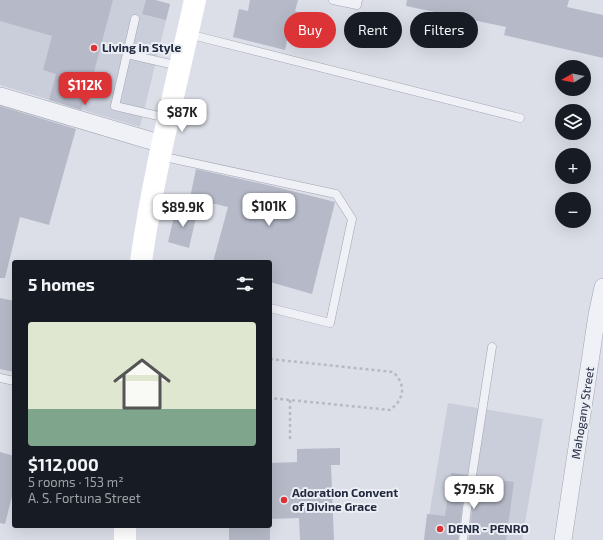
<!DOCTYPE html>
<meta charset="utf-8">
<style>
body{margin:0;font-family:"Exo 2",sans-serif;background:#242831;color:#f1f3f6;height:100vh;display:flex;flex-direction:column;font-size:15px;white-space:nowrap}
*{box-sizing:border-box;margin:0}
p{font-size:13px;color:#9ea1a6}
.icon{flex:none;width:22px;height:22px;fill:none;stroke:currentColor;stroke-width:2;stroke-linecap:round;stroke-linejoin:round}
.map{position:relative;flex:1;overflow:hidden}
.sheet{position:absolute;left:12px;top:260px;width:260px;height:268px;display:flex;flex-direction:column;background:#171b24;border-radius:4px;box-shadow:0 4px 16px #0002}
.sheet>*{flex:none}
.guide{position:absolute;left:284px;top:12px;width:259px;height:36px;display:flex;gap:8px}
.needle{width:26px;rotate:260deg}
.fabs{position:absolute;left:555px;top:60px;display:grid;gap:8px}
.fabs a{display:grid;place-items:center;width:36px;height:36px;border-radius:50%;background:#171b24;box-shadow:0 4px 16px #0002;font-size:20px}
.price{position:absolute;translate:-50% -34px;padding:0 9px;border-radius:8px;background:#fff;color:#222;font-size:13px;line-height:26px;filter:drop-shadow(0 1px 2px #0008)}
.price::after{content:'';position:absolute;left:50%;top:24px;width:12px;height:9px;margin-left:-6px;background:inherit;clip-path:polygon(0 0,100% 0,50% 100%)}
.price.active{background:#db3336;color:#fff}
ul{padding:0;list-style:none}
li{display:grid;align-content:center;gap:8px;height:212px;padding:0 16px}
li span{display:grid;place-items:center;height:124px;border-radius:4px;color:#555}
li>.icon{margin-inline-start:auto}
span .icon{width:72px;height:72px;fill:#fffc;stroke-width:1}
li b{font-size:17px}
h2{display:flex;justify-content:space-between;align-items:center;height:48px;padding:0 16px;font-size:17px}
.tag{padding:0 14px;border-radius:18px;background:#171b24;box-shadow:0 4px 16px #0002;font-size:14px;line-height:36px}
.tag.active{background:#db3336;color:#fff}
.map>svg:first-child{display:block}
.built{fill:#caceda}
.building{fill:#b6bac8}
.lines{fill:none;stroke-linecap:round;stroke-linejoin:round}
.service-casing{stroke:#a1a5b2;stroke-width:9}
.minor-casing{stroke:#a1a5b2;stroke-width:18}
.path{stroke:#b6bac3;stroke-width:2.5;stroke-dasharray:3 3;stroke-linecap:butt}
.service{stroke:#eff1f6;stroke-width:8}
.minor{stroke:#eff1f6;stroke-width:17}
.secondary{stroke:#fff;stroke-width:22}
.poi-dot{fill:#db3336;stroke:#eceef5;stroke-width:1.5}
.labels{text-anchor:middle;stroke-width:4;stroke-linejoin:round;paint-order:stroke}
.poi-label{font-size:12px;font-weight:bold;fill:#242b40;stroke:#eceef5;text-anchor:start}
.street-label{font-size:12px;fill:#242b40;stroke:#eceef5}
</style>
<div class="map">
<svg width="603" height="540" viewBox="0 0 603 540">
<rect width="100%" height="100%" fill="#dcdfe8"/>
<!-- built -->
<path class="built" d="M0,0H155L170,4L140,127L0,85Z
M448,403L543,419L522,540H425Z"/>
<!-- building -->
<path class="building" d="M0,0H113L91,83L89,82L81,110L49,100L56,74L43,70L52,36L0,21Z
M146,0H155L170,4L166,20L142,14Z
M250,0H298L295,11L304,14L298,39L288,37L285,50L233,37L239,9L248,11Z
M407,0H569L567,7L603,15V58L504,35L506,27L406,6Z
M0,106L76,129L49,225L20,217L5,278H0Z
M196,169L272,186L335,202L312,294L270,282V262H213L228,207L190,198Z
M176,208L197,213L189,248L168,242Z
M0,298L14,301V372L0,369Z
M340,448V465H331L334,540H300L299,518L270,519V463L297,462V449Z
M0,452L14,456V488L5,524L0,523Z
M451,473L467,475L468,480L472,481L476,480L477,477L514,482L506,540H469L473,502L472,497L468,496L464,497L463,500L458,540H424L427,514L445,516Z
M229,526H270V540H229Z"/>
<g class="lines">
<!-- service casing -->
<g class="service-casing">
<path id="service" d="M333,0L357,5L358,0
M135,19L115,106L167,118
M188,34L520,118
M127,54L179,66
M160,156L336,194L352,219L330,323L270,308
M0,378L14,381
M472,476L492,347
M463,540L468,501"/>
</g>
<!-- minor casing -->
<g class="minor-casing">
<path id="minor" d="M0,96L162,144
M563,540L597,315L603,287"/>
</g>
<!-- path -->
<path class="path" d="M270,359L393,372C406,384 405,399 390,410L270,398
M290,400V440"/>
<!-- service -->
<use href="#service" class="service"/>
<!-- minor -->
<use href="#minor" class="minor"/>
<!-- secondary -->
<path class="secondary" d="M141,262C153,174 176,87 195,0
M125,540V526"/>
</g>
<!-- markers -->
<g class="poi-dot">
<circle cx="94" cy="48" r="4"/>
<circle cx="284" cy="500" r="4"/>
<circle cx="440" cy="529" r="4"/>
</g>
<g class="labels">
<!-- poi labels -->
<g class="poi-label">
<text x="102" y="52">Living in Style</text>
<text x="292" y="497">Adoration Convent<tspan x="292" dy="14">of Divine Grace</tspan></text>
<text x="448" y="533">DENR - PENRO</text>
</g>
<!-- street labels -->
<g class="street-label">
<text transform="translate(583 413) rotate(-81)" y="4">Mahogany Street</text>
</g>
</g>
</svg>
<div class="fabs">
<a><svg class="needle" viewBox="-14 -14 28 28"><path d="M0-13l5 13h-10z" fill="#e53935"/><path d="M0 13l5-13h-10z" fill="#9ea1a6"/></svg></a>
<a><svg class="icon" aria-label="layers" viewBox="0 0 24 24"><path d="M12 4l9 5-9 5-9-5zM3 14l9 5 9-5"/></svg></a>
<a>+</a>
<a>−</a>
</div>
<b class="price active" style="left:85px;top:106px">$112K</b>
<b class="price" style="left:182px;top:133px">$87K</b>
<b class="price" style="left:269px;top:227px">$101K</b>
<b class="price" style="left:183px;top:228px">$89.9K</b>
<b class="price" style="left:474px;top:510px">$79.5K</b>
<div class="guide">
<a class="tag active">Buy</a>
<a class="tag">Rent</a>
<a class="tag">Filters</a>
</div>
<section class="sheet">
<h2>5 homes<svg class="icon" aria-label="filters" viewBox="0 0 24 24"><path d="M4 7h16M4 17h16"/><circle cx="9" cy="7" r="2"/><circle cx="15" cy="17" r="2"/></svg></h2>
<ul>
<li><span style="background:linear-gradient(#dfe7d0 70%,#7fa58c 0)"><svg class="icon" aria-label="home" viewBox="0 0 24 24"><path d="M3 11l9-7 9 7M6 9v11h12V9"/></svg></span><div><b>$112,000</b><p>5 rooms · 153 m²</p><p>A. S. Fortuna Street</p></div></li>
</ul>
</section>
</div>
